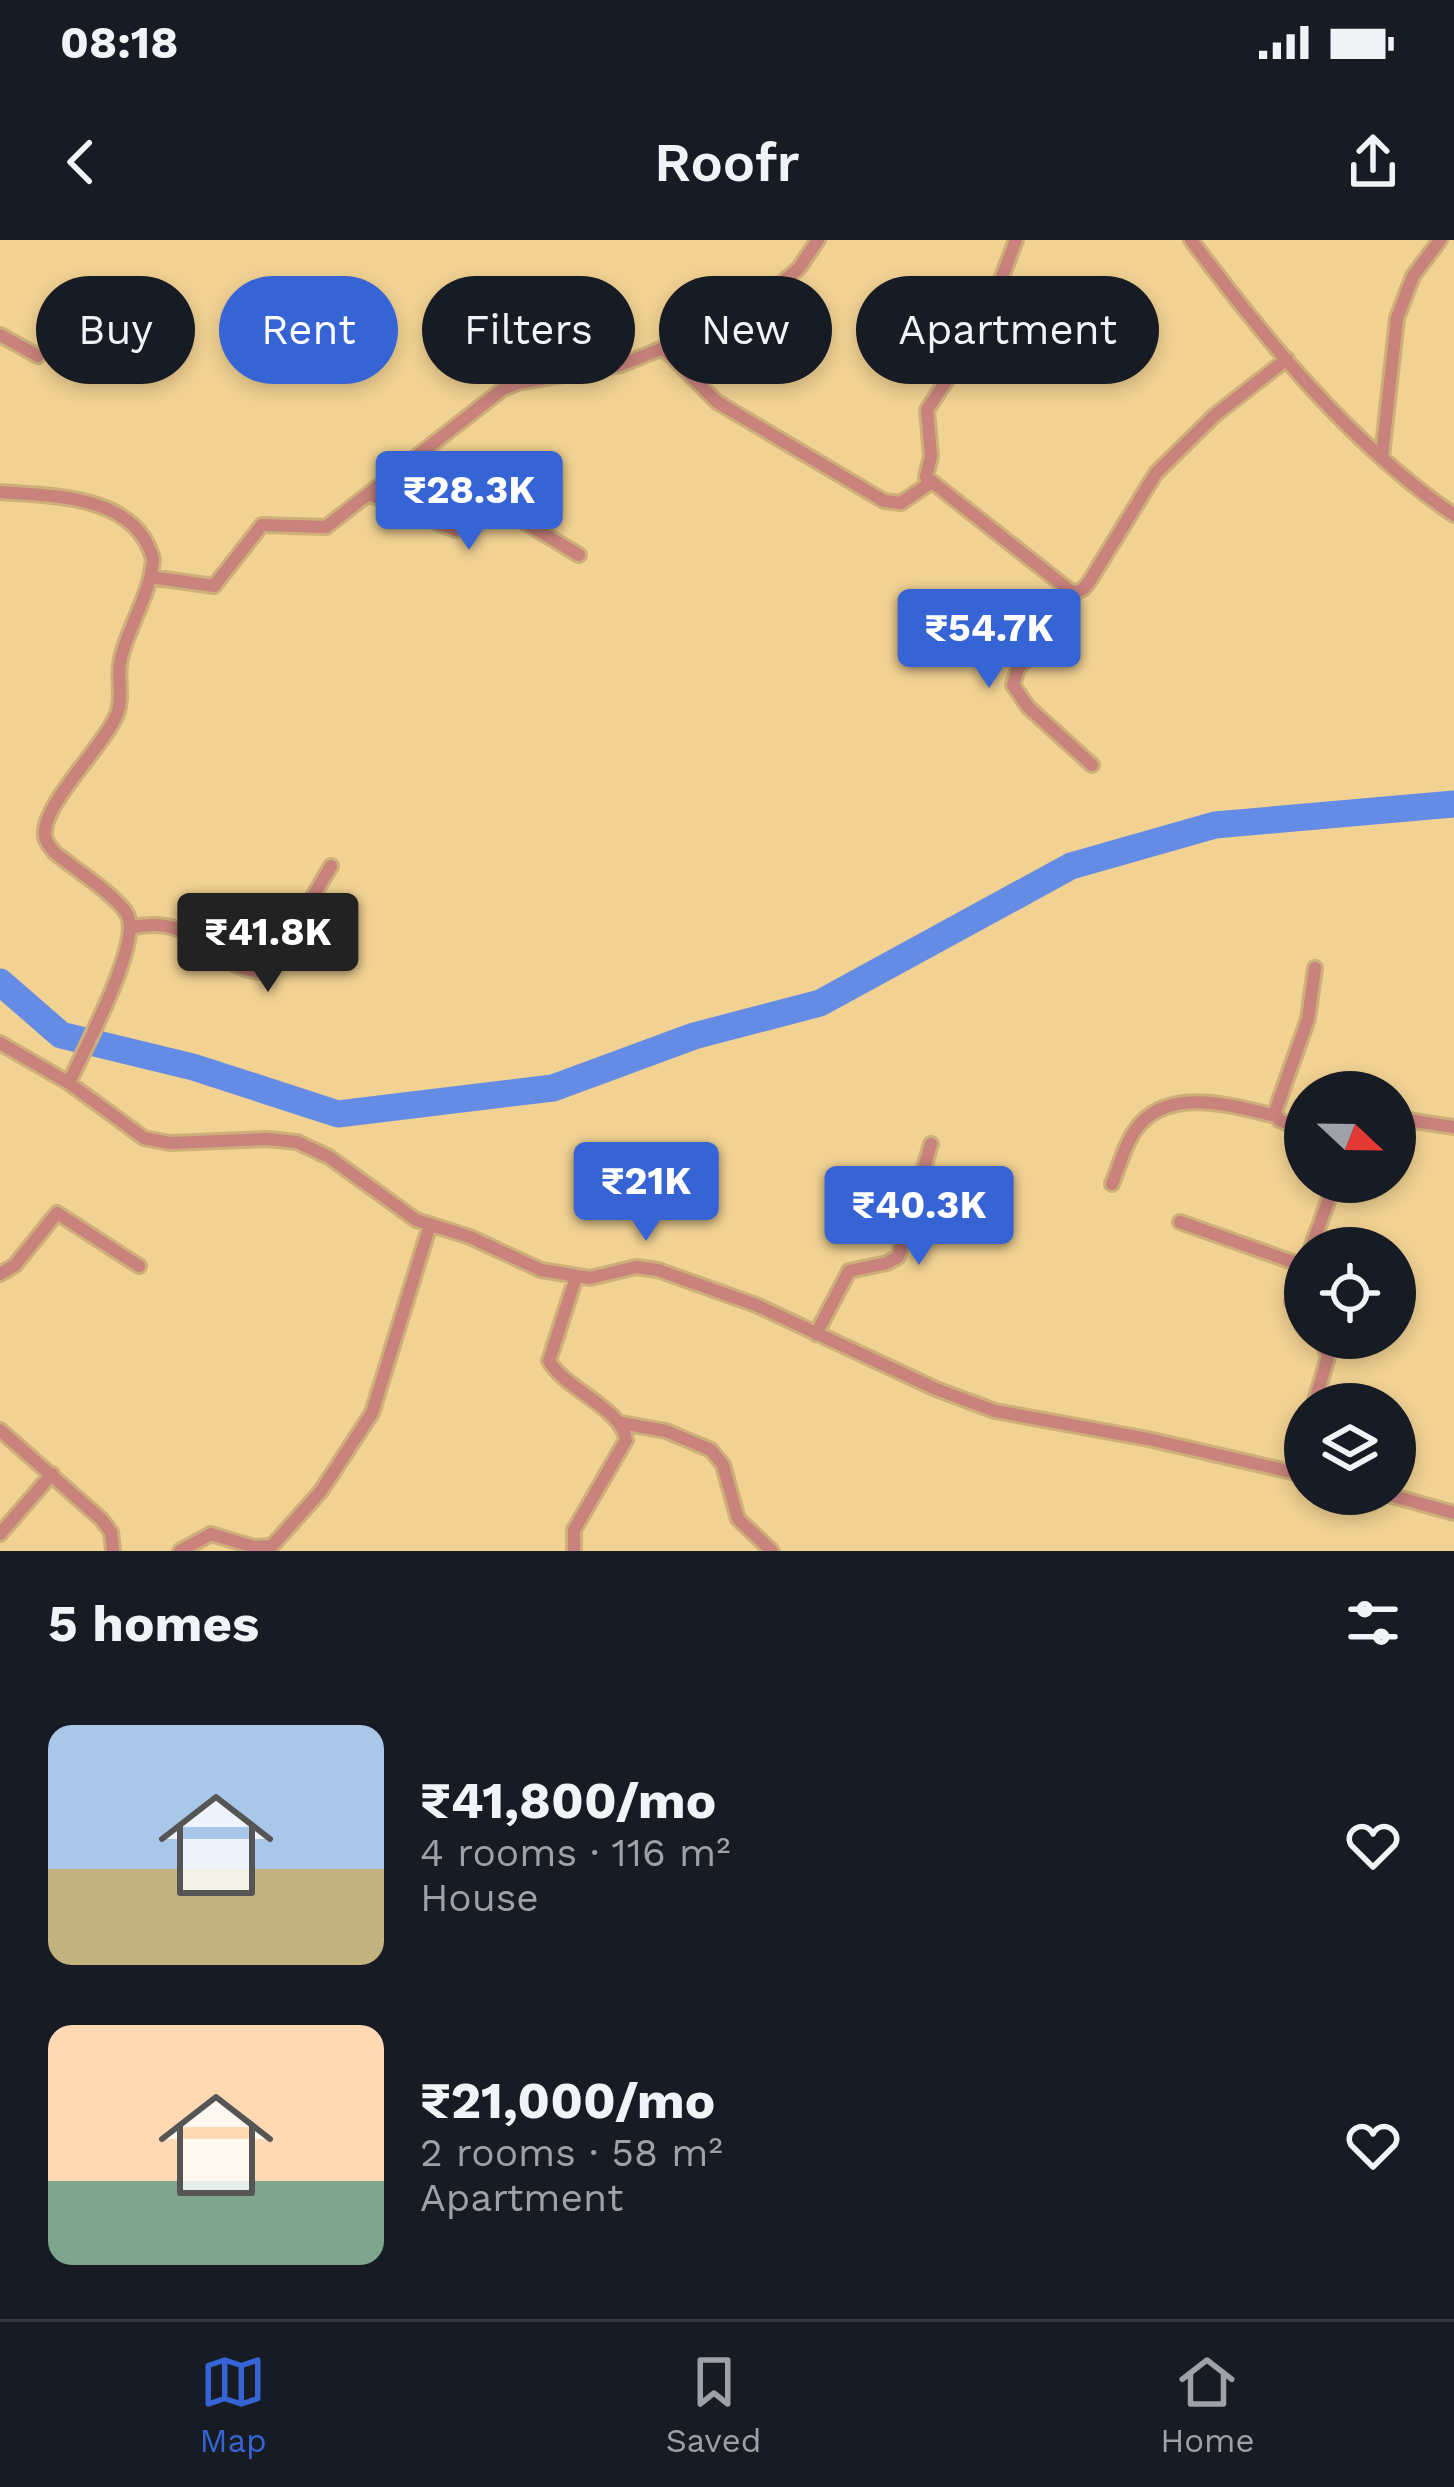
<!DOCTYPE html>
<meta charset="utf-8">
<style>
body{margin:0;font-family:"Work Sans",sans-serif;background:#20242c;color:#f1f3f6;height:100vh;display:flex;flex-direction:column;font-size:45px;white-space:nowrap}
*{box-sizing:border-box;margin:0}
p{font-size:39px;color:#9ea1a6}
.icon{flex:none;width:66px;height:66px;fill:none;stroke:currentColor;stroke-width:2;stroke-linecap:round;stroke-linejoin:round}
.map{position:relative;height:1311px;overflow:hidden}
.drawer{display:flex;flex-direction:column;background:#171b24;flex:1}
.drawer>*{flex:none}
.top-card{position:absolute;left:36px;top:36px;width:1383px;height:108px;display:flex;gap:24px}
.needle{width:78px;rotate:112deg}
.buttons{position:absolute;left:1284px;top:831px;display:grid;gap:24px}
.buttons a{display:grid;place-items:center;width:132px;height:132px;border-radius:50%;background:#171b24;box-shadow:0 6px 18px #0003;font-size:60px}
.price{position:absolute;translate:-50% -102px;padding:0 27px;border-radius:12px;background:#3764d4;color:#fff;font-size:39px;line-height:78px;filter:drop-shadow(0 3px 6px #0008)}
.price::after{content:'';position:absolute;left:50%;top:72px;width:36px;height:27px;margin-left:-18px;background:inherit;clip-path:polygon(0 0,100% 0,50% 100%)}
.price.active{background:#222;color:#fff}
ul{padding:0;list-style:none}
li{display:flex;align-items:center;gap:36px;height:300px;padding:0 48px}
li span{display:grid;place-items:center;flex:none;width:336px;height:240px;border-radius:24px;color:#555}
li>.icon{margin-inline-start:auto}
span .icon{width:144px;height:144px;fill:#fffc;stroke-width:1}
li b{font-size:51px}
h2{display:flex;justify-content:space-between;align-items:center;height:144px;padding:0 48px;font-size:51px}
.tag{padding:0 42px;border-radius:54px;background:#171b24;box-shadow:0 6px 18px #0003;font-size:42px;line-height:108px}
.tag.active{background:#3764d4;color:#fff}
.status{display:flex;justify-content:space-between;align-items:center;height:84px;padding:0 60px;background:#171b24;direction:ltr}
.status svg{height:33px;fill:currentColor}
header{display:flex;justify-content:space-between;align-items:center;height:156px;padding:0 48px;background:#171b24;font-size:54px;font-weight:600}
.tabs{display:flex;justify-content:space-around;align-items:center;height:168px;border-top:3px solid #363941;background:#171b24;font-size:33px;color:#9ea1a6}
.tabs a{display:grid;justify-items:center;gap:6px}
.tabs .active{color:#3764d4}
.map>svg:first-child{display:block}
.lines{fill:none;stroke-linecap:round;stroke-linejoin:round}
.river{stroke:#658ce4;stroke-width:27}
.street-casing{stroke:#cdb079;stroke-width:18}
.street{stroke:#c9827c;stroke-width:12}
</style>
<div class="status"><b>08:18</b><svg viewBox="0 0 49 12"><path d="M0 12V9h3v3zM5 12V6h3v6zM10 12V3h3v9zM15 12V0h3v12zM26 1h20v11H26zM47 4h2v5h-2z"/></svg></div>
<header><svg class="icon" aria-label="back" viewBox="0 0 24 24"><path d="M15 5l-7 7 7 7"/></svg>Roofr<svg class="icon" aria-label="share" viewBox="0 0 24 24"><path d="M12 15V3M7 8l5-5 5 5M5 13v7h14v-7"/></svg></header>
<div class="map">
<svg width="1454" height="1311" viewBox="0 0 1454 1311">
<rect width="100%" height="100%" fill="#f2d293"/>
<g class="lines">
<!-- river -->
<path class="river" d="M0,742L61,795L193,827L338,874L553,848L694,796L820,763L1071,626L1215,585L1454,564"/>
<!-- street casing -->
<g class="street-casing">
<path id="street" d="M1016,0L985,82L927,170L931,216L926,237L1073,353L1083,349L1089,342L1156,233L1215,175L1287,119
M1191,0C1266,100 1350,204 1454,275
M0,95L38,116
M663,108L717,162L884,261L901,263L930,243
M1382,216L1397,78L1413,36L1440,0
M0,252C54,256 136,255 153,319C151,353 129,385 121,418C116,437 124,456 117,474C104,507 41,565 45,596C46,603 50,606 54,612C73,628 115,654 127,674C143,702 82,813 69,843
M369,254L455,290L472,285L487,267L501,268L579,315
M150,337L214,346L262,285L326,287L503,149L518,143L621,125L663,108L777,47L799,28L818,0
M1073,353L1054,394L1018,428L1013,445L1028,467L1092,525
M130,688C196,672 206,724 259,732L275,721L331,626
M0,803L69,843L144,898L170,903L267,899L297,902L329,917L416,980L470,997L541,1030L590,1038L636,1027L658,1030L756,1065L936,1149L995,1171L1148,1199L1305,1235
M1395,878L1454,887
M1305,890L1279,880L1275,872L1308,779L1315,728
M1112,944C1119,927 1124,907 1134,892C1165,844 1233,866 1276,876
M1180,982L1304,1026
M1311,1008L1335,942
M1305,1024L1292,1062L1305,1081
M0,1034L15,1025L57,973L139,1026
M816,1094L849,1031L887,1023L898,1017L931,904
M1314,1164L1328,1117L1321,1098
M621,1183L666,1191L711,1210L723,1225L738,1279L772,1311
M0,1190L101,1279L111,1292L113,1311
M1293,1232L1305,1193
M1386,1254L1454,1273
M0,1294L52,1234
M180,1311L211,1294L254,1307L272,1306L321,1251L372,1173L430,985
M574,1311V1290L626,1200C623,1169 566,1150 549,1121L576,1037"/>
</g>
<!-- street -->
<use href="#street" class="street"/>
</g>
</svg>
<div class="buttons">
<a><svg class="needle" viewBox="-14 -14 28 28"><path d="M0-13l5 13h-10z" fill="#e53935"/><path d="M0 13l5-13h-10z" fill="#9ea1a6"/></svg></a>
<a><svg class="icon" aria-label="locate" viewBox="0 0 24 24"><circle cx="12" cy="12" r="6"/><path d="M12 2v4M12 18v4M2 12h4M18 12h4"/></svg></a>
<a><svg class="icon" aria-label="layers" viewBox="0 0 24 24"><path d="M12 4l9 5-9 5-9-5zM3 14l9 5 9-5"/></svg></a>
</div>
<b class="price" style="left:469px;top:313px">₹28.3K</b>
<b class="price" style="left:989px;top:451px">₹54.7K</b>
<b class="price active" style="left:268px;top:755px">₹41.8K</b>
<b class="price" style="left:646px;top:1004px">₹21K</b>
<b class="price" style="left:919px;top:1028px">₹40.3K</b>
<div class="top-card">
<a class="tag">Buy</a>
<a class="tag active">Rent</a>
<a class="tag">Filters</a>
<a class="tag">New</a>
<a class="tag">Apartment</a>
</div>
</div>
<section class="drawer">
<h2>5 homes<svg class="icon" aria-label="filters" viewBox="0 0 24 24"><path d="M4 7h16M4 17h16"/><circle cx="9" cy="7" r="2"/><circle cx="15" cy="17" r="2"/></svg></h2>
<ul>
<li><span style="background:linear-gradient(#a9c7e8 60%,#c2b280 0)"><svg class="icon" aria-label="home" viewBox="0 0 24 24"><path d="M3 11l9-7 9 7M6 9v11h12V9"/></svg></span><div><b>₹41,800/mo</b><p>4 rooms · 116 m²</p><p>House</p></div><svg class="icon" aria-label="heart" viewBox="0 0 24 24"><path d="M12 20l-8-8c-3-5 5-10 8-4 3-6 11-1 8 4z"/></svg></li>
<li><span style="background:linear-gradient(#ffd9b3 65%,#7fa58c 0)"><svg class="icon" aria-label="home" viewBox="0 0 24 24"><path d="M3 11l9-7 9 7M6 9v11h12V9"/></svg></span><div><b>₹21,000/mo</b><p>2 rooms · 58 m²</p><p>Apartment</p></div><svg class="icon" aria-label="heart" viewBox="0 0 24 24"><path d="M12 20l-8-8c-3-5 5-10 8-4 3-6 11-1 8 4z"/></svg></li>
</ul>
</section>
<nav class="tabs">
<a class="active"><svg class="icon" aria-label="map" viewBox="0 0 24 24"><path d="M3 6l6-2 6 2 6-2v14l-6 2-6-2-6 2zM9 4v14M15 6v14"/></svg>Map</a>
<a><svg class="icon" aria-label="saved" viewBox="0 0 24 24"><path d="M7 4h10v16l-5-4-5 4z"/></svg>Saved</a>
<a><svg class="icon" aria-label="home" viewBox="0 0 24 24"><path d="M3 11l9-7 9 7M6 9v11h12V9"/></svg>Home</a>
</nav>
